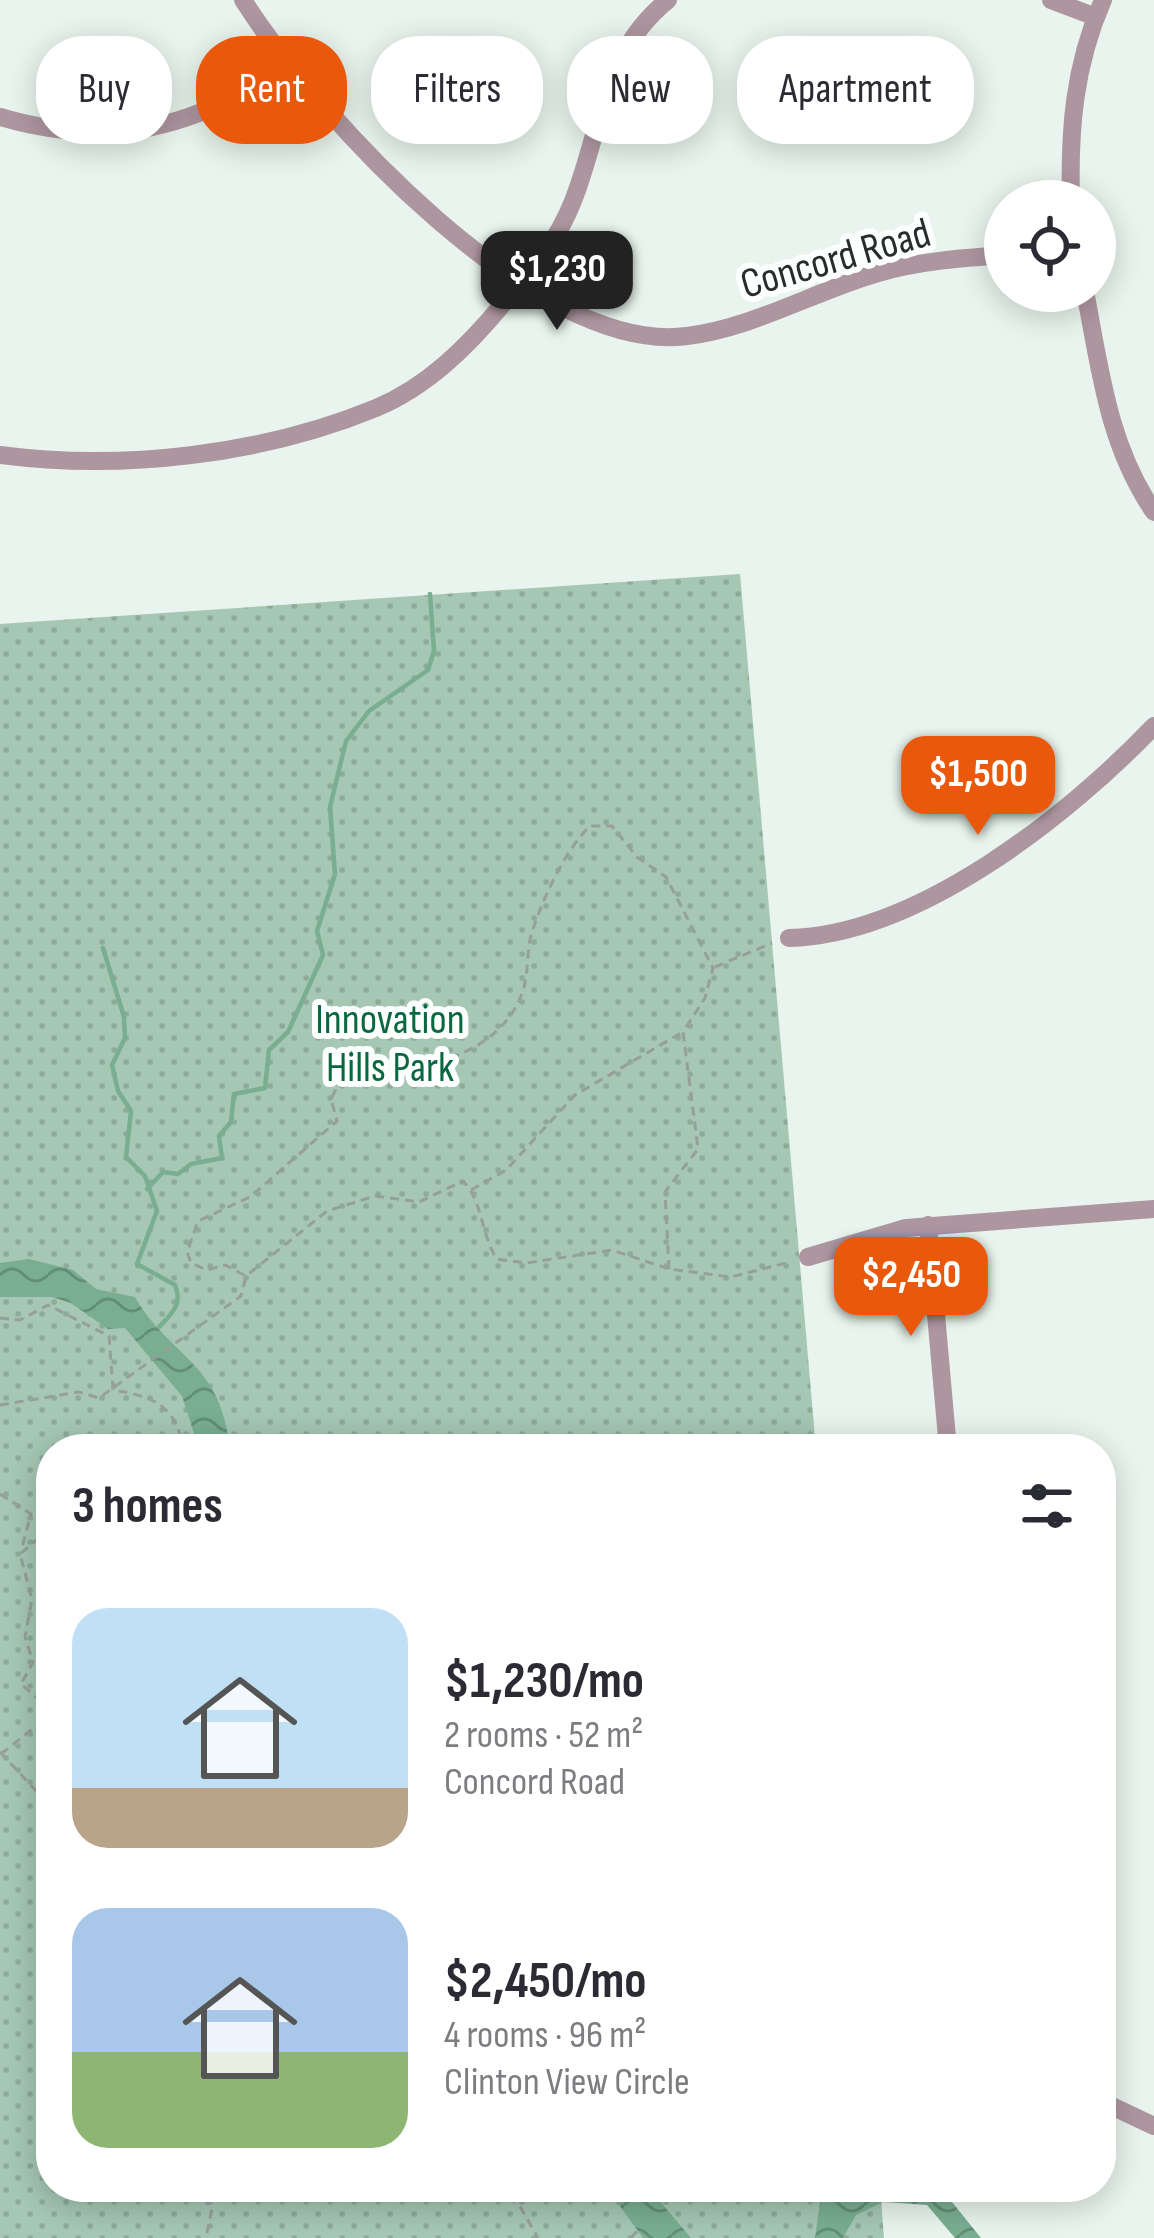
<!DOCTYPE html>
<meta charset="utf-8">
<style>
body{margin:0;font-family:"Sofia Sans Condensed",sans-serif;background:#f7f7f7;color:#2b2b33;height:100vh;display:flex;flex-direction:column;font-size:45px;white-space:nowrap}
*{box-sizing:border-box;margin:0}
p{font-size:39px;color:#7c7c81}
.icon{flex:none;width:66px;height:66px;fill:none;stroke:currentColor;stroke-width:2;stroke-linecap:round;stroke-linejoin:round}
.map{position:relative;flex:1;overflow:hidden}
.side{position:absolute;left:36px;top:1434px;width:1080px;height:768px;display:flex;flex-direction:column;background:#fff;border-radius:48px;box-shadow:0 6px 30px #0003}
.side>*{flex:none}
.hud{position:absolute;left:36px;top:36px;width:1083px;height:108px;display:flex;gap:24px}
.fabs{position:absolute;left:984px;top:180px;display:grid;gap:24px}
.fabs a{display:grid;place-items:center;width:132px;height:132px;border-radius:50%;background:#fff;box-shadow:0 6px 30px #0003;font-size:60px}
.price{position:absolute;translate:-50% -102px;padding:0 27px;border-radius:24px;background:#ea580c;color:#fff;font-size:39px;line-height:78px;filter:drop-shadow(0 3px 6px #0008)}
.price::after{content:'';position:absolute;left:50%;top:72px;width:36px;height:27px;margin-left:-18px;background:inherit;clip-path:polygon(0 0,100% 0,50% 100%)}
.price.current{background:#222;color:#fff}
ul{padding:0;list-style:none}
li{display:flex;align-items:center;gap:36px;height:300px;padding:0 36px}
li span{display:grid;place-items:center;flex:none;width:336px;height:240px;border-radius:36px;color:#555}
li>.icon{margin-inline-start:auto}
span .icon{width:144px;height:144px;fill:#fffc;stroke-width:1}
li b{font-size:51px}
h2{display:flex;justify-content:space-between;align-items:center;height:144px;padding:0 36px;font-size:51px}
.chip{padding:0 42px;border-radius:48px;background:#fff;box-shadow:0 6px 30px #0003;font-size:42px;line-height:108px}
.chip.current{background:#ea580c;color:#fff}
.map>svg:first-child{display:block}
.park{fill:url(#park-dots)}
.water{fill:url(#water-waves)}
.lines{fill:none;stroke-linecap:round;stroke-linejoin:round}
.stream{stroke:#79ae91;stroke-width:4.5}
.path{stroke:#979f9a;stroke-width:3;stroke-dasharray:9 6;stroke-linecap:butt}
.minor{stroke:#ae96a0;stroke-width:18}
.labels{text-anchor:middle;stroke-width:12;stroke-linejoin:round;paint-order:stroke}
.street-label{font-size:42px;fill:#282c2a;stroke:#fcfffd}
.park-label{font-size:42px;fill:#096842;stroke:#fcfffd}
</style>
<div class="map">
<svg width="1154" height="2238" viewBox="0 0 1154 2238">
<defs>
<pattern id="park-dots" width="8" height="8" patternUnits="userSpaceOnUse" patternTransform="scale(3)"><rect width="8" height="8" fill="#a5c7b3"/><path d="M2 2h.1M6 6h.1" fill="none" stroke="#8eab9a" stroke-width="1.8" stroke-linecap="round"/></pattern>
<pattern id="water-waves" width="16" height="10" patternUnits="userSpaceOnUse" patternTransform="scale(3)"><rect width="16" height="10" fill="#79ae91"/><path d="M0 5q4-4 8 0t8 0" fill="none" stroke="#638e77"/></pattern>
</defs>
<rect width="100%" height="100%" fill="#e8f4ed"/>
<!-- park -->
<path class="park" d="M740,574L816,1449H51V2187H880L884,2238H0V624Z"/>
<!-- water -->
<path class="water" d="M29,1259L73,1270L96,1289L135,1297C169,1357 221,1361 230,1449H199L182,1396L125,1328L108,1329L71,1303L52,1297H0V1263Z
M606,2187H648L691,2238H643Z
M835,2187H930L952,2202L981,2238H955L927,2205L883,2202L856,2215L843,2238H815L820,2201Z"/>
<g class="lines">
<!-- stream -->
<path class="stream" d="M103,948L124,1017L125,1038L112,1065L118,1091L131,1111L126,1157L145,1176L157,1211L137,1264L175,1285C183,1305 172,1313 159,1327
M147,1189L163,1172L178,1174L191,1164L222,1158L219,1136L231,1122L234,1094L265,1088L269,1050L288,1032L323,955L317,931L335,874L330,807L346,741L369,711L428,670L434,651L430,594"/>
<!-- path -->
<path class="path" d="M715,967L772,943
M471,1190L506,1170L575,1095L681,1033
M669,1269L665,1192L698,1149L683,1032L705,998L713,968L666,877L637,857L612,826H590C565,850 543,898 532,932C526,952 529,977 521,996C501,1048 428,1077 380,1058L336,1089L331,1099L337,1121L250,1197L198,1221L187,1252L191,1263L207,1270L225,1265L246,1276L327,1211L375,1196L419,1202L463,1181C483,1201 481,1236 497,1259L526,1263L612,1250L669,1269L731,1277L790,1262
M0,1318L20,1320L48,1305L109,1336L113,1390C153,1396 177,1406 183,1449
M0,1405L79,1392L99,1398L241,1296L246,1276
M0,1494L31,1514L21,1551
M51,1528L20,1554L32,1599L25,1637L33,1662L21,1684L51,1710
M0,1752L51,1807
M1,1754L51,1714
M129,2187L155,2194L190,2187
M193,2187L212,2208L206,2238
M497,2187L521,2208L538,2238
M631,2238L637,2231"/>
<!-- minor -->
<path class="minor" d="M243,0C317,116 537,356 687,336C753,328 815,291 878,273C920,261 962,258 1005,255
M1051,0L1096,17
M0,117C113,150 193,128 290,66
M1071,201C1069,130 1074,66 1103,0
M1085,291C1100,369 1108,445 1154,512
M0,455C122,471 262,455 376,408C427,387 468,346 502,305C531,272 556,244 573,201C602,128 602,53 668,0
M789,938C918,935 1069,815 1154,726
M928,1225L948,1449
M808,1257L906,1228L1154,1209
M1101,2101L1154,2126"/>
</g>
<g class="labels">
<!-- street labels -->
<g class="street-label">
<text transform="translate(835 257) rotate(-16)" y="15">Concord Road</text>
</g>
<!-- park labels -->
<g class="park-label">
<text x="390" y="1033">Innovation<tspan x="390" dy="48">Hills Park</tspan></text>
</g>
</g>
</svg>
<div class="fabs">
<a><svg class="icon" aria-label="locate" viewBox="0 0 24 24"><circle cx="12" cy="12" r="6"/><path d="M12 2v4M12 18v4M2 12h4M18 12h4"/></svg></a>
</div>
<b class="price current" style="left:557px;top:333px">$1,230</b>
<b class="price" style="left:978px;top:838px">$1,500</b>
<b class="price" style="left:911px;top:1339px">$2,450</b>
<div class="hud">
<a class="chip">Buy</a>
<a class="chip current">Rent</a>
<a class="chip">Filters</a>
<a class="chip">New</a>
<a class="chip">Apartment</a>
</div>
<section class="side">
<h2>3 homes<svg class="icon" aria-label="filters" viewBox="0 0 24 24"><path d="M4 7h16M4 17h16"/><circle cx="9" cy="7" r="2"/><circle cx="15" cy="17" r="2"/></svg></h2>
<ul>
<li><span style="background:linear-gradient(#bfe0f5 75%,#b9a48a 0)"><svg class="icon" aria-label="home" viewBox="0 0 24 24"><path d="M3 11l9-7 9 7M6 9v11h12V9"/></svg></span><div><b>$1,230/mo</b><p>2 rooms · 52 m²</p><p>Concord Road</p></div></li>
<li><span style="background:linear-gradient(#a9c7e8 60%,#8fb573 0)"><svg class="icon" aria-label="home" viewBox="0 0 24 24"><path d="M3 11l9-7 9 7M6 9v11h12V9"/></svg></span><div><b>$2,450/mo</b><p>4 rooms · 96 m²</p><p>Clinton View Circle</p></div></li>
</ul>
</section>
</div>
